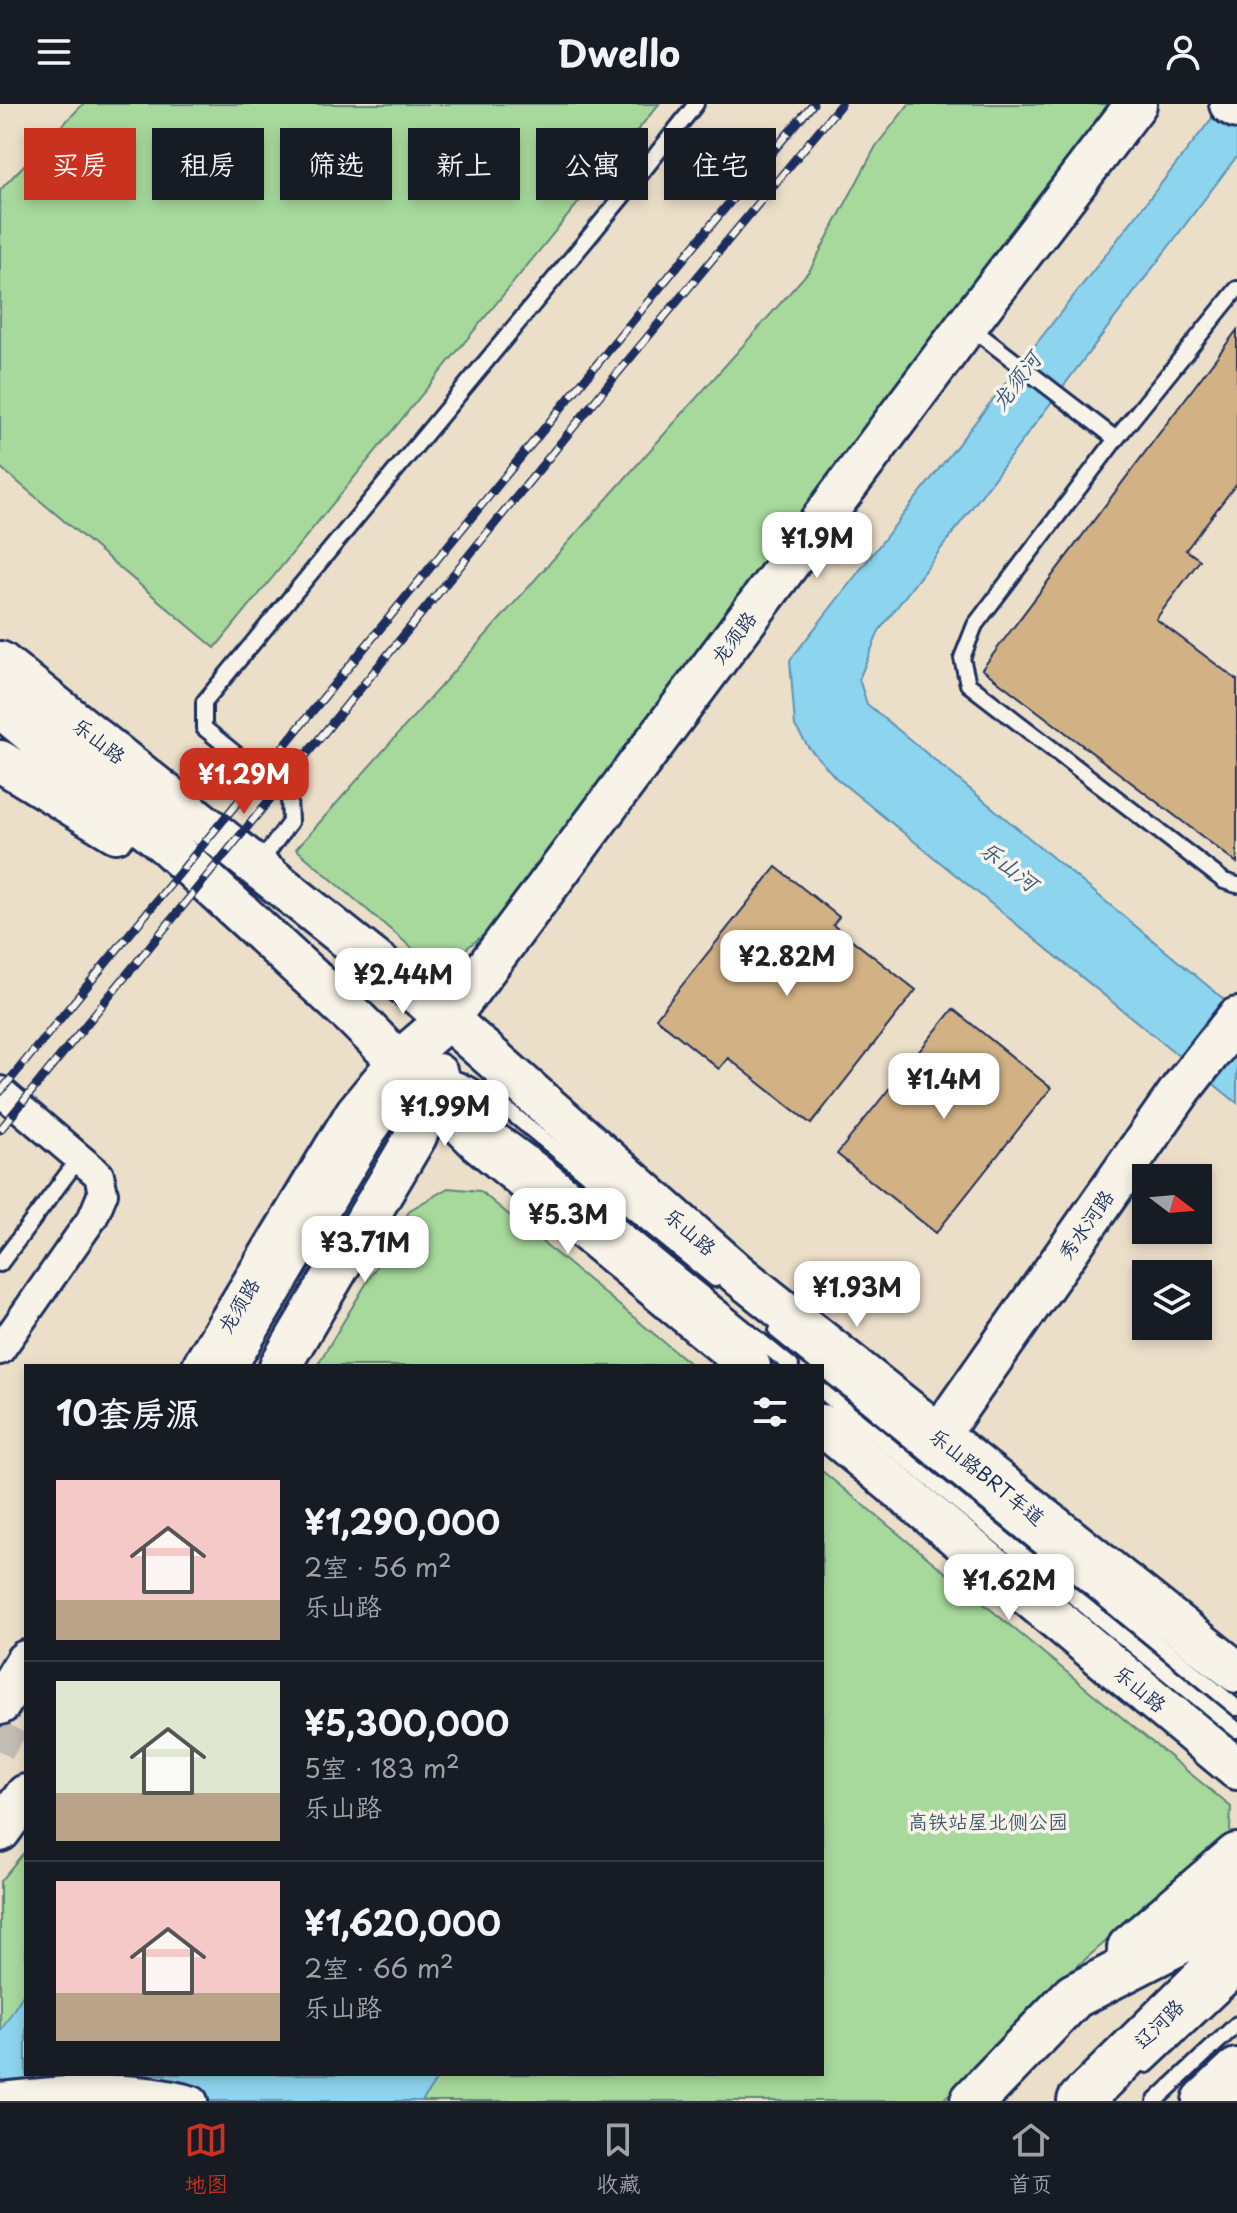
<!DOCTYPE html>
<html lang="zh">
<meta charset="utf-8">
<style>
body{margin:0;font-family:"Playpen Sans","LXGW WenKai TC",sans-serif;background:#20242c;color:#f1f3f6;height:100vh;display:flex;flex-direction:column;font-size:30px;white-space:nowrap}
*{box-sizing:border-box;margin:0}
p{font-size:26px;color:#9ea1a6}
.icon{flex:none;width:44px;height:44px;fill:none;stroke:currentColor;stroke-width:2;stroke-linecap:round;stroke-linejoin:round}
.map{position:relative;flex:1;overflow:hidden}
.details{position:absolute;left:24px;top:1260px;width:800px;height:712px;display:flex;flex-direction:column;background:#171b24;border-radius:0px;box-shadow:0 4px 12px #0003}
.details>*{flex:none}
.top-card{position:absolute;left:24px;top:24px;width:800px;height:72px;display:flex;gap:16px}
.needle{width:52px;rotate:106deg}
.buttons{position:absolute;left:1132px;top:1060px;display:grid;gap:16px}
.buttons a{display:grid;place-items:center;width:80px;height:80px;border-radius:0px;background:#171b24;box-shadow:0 4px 12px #0003;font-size:40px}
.price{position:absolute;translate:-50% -68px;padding:0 18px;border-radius:16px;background:#fff;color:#222;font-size:26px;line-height:52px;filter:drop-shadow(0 2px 4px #0008)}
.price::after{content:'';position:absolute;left:50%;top:48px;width:24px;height:18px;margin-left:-12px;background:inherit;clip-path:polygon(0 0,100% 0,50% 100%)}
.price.active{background:#c8321e;color:#fff}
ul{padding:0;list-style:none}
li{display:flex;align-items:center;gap:24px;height:200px;padding:0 32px}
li+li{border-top:2px solid #363941}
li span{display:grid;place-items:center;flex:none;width:224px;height:160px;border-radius:0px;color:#555}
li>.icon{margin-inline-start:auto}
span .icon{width:96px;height:96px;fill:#fffc;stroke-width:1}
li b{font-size:34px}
h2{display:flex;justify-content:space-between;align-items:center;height:96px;padding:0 32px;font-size:34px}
.chip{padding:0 28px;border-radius:0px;background:#171b24;box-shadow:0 4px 12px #0003;font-size:28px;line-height:72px}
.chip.active{background:#c8321e;color:#fff}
header{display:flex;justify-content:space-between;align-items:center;height:104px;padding:0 32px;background:#171b24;font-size:36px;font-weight:700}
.menu{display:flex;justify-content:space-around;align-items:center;height:112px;border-top:2px solid #363941;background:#171b24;font-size:22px;color:#9ea1a6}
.menu a{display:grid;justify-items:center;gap:4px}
.menu .active{color:#c8321e}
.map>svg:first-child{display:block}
.green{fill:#a6d99b;stroke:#60847c;stroke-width:2}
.water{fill:#8dd4ee;stroke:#5f92b4;stroke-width:2}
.building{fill:#d2b185;stroke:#1b2f5e;stroke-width:2}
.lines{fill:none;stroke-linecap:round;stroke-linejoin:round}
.street-tunnel{stroke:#c2bcb4;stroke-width:28;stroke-dasharray:28 14;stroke-linecap:butt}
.lane-casing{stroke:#1b2f5e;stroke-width:20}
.street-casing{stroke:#1b2f5e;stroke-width:34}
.secondary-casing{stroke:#1b2f5e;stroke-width:46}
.primary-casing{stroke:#1b2f5e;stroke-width:50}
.lane{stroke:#f7f3e8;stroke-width:14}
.street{stroke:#f7f3e8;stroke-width:28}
.secondary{stroke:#f7f3e8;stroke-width:40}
.primary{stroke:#f7f3e8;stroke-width:44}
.rail-casing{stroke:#1b2f5e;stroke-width:9}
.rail{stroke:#f7f3e8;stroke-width:6;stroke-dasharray:18;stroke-linecap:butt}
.labels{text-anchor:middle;stroke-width:7;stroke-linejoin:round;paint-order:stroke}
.street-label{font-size:20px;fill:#1b2f5e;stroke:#f7f3e8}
.park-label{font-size:20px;fill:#3e5a6d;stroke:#f7f3e8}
.water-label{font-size:22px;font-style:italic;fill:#385882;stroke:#f7f3e8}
</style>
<header><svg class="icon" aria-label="menu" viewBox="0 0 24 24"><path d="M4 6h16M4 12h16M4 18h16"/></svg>Dwello<svg class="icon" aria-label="person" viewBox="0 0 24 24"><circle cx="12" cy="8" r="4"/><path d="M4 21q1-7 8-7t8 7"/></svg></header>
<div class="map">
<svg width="1237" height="1997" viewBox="0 0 1237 1997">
<rect width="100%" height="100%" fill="#ecdfca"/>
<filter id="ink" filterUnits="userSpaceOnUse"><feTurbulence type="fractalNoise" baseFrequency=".0125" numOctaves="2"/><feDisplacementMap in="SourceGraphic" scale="16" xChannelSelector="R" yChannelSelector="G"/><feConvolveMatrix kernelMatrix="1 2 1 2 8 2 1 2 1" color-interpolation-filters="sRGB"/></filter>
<g filter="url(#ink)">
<!-- green -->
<path class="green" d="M83,0H659L215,544L0,363V86Z
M909,0H1111L486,829L454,854L419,850L296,745L810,166L876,42Z
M448,1084L480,1087L693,1262H317L410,1106Z
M822,1367L1231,1703L1230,1729L1080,1860L942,1997H0V1777L26,1746V1970H822Z"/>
<!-- water -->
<path class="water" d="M1223,0H1237V52L879,527L859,575L867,600L1237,906V999L836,674L809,644L795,622L790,556Z
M26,1886V1970H440L422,1997H0V1928Z"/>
<!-- building -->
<path class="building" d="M1237,226V379L1186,446L1200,456L1156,515L1237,576V759L982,565Z
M776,763L839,813L833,821L916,886L811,1020L728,954L719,965L656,914Z
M953,905L1051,984L936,1129L837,1050Z"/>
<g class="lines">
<!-- street-tunnel -->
<path class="street-tunnel" d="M0,1647L26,1604"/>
<!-- lane casing -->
<g class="lane-casing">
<path id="lane" d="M1237,185L1116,335L975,521L962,554L968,580L1224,777L1237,781
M970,223L1116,335
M259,760L290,718L289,693L204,624V598L632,81L696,0
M441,972C466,973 490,995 510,1008L715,1175
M485,1026L503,1030L541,1058L791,1262
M0,1160L80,1053
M777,1227L820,1262
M822,1264L1237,1604
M822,1287L1237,1626
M1147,1961L1237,1876
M1155,1997L1237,1920"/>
</g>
<!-- street casing -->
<g class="street-casing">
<path id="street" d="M0,987L99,1071L103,1089L93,1113L0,1246
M233,1262L372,1028L421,957
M0,1993C64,1986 131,1979 193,1997"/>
</g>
<!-- secondary casing -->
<g class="secondary-casing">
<path id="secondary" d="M1230,0L1237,4
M0,558L448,915L740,1172L1237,1568
M0,603L168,742L354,913L478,1037L750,1262
M0,657L116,728
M203,1262L356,1009L398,958L448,915L967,221L1136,0
M280,1262L416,1032L433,992L437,970
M822,1321L1237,1665
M938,1332L1182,984L1237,914
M0,1600L26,1557
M0,1727L26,1691"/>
</g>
<!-- primary casing -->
<g class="primary-casing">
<path id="primary" d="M1130,1844L1237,1752
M973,1997L1074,1892L1189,1833L1237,1804
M1080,1997L1237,1842
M1205,1997L1237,1967"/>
</g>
<!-- lane -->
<use href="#lane" class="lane"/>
<!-- street -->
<use href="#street" class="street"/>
<!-- secondary -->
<use href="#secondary" class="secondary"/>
<!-- primary -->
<use href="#primary" class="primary"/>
<!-- rail casing -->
<g class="rail-casing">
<path id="rail" d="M0,988L730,98L813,0
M0,1026L612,276L841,0"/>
</g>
<!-- rail -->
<use href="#rail" class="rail"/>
</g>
</g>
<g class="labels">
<!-- street labels -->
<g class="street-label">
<text transform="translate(734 534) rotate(-53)" y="7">龙须路</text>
<text transform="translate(99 637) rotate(38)" y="7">乐山路</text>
<text transform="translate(1086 1121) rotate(-55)" y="7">秀水河路</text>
<text transform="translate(690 1128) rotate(41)" y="7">乐山路</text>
<text transform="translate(239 1202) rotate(-59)" y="7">龙须路</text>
<text transform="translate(987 1373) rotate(39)" y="7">乐山路BRT车道</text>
<text transform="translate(1140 1585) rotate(40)" y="7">乐山路</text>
<text transform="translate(1159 1920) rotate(-45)" y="7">辽河路</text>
</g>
<!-- park labels -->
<g class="park-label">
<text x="988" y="1725">高铁站屋北侧公园</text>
</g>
<!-- water labels -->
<g class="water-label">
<text transform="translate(1016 277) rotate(-53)" y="8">龙须河</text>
<text transform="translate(1009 762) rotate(38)" y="8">乐山河</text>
</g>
</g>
</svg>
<div class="buttons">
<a><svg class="needle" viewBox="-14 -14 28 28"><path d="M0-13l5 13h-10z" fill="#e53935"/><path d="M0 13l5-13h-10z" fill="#9ea1a6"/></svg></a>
<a><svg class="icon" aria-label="layers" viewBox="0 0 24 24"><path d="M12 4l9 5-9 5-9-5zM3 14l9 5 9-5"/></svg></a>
</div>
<b class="price" style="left:817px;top:476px">¥1.9M</b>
<b class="price active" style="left:244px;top:712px">¥1.29M</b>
<b class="price" style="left:787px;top:894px">¥2.82M</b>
<b class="price" style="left:403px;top:912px">¥2.44M</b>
<b class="price" style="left:944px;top:1017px">¥1.4M</b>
<b class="price" style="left:445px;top:1044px">¥1.99M</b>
<b class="price" style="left:568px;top:1152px">¥5.3M</b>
<b class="price" style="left:365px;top:1180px">¥3.71M</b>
<b class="price" style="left:857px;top:1225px">¥1.93M</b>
<b class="price" style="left:1009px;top:1518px">¥1.62M</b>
<div class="top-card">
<a class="chip active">买房</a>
<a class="chip">租房</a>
<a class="chip">筛选</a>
<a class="chip">新上</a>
<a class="chip">公寓</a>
<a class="chip">住宅</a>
</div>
<section class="details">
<h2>10套房源<svg class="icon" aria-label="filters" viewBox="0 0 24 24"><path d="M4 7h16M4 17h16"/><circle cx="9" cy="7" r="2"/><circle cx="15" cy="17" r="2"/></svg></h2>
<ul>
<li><span style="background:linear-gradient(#f6c9c9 75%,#b9a48a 0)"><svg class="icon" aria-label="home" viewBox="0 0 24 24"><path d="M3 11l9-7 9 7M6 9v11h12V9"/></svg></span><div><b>¥1,290,000</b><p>2室 · 56 m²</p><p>乐山路</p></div></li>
<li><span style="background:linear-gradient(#dfe7d0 70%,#b9a48a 0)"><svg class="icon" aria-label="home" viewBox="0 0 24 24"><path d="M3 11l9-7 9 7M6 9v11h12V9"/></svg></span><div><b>¥5,300,000</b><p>5室 · 183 m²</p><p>乐山路</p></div></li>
<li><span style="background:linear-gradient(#f6c9c9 70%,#b9a48a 0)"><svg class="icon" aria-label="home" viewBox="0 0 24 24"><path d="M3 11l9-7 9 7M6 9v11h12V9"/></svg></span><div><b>¥1,620,000</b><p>2室 · 66 m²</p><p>乐山路</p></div></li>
</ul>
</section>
</div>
<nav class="menu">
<a class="active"><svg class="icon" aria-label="map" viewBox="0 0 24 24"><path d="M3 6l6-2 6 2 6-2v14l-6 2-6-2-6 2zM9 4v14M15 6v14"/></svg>地图</a>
<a><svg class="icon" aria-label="saved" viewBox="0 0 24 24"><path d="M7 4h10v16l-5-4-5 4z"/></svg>收藏</a>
<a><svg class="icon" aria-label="home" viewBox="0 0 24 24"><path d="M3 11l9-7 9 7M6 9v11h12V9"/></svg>首页</a>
</nav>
